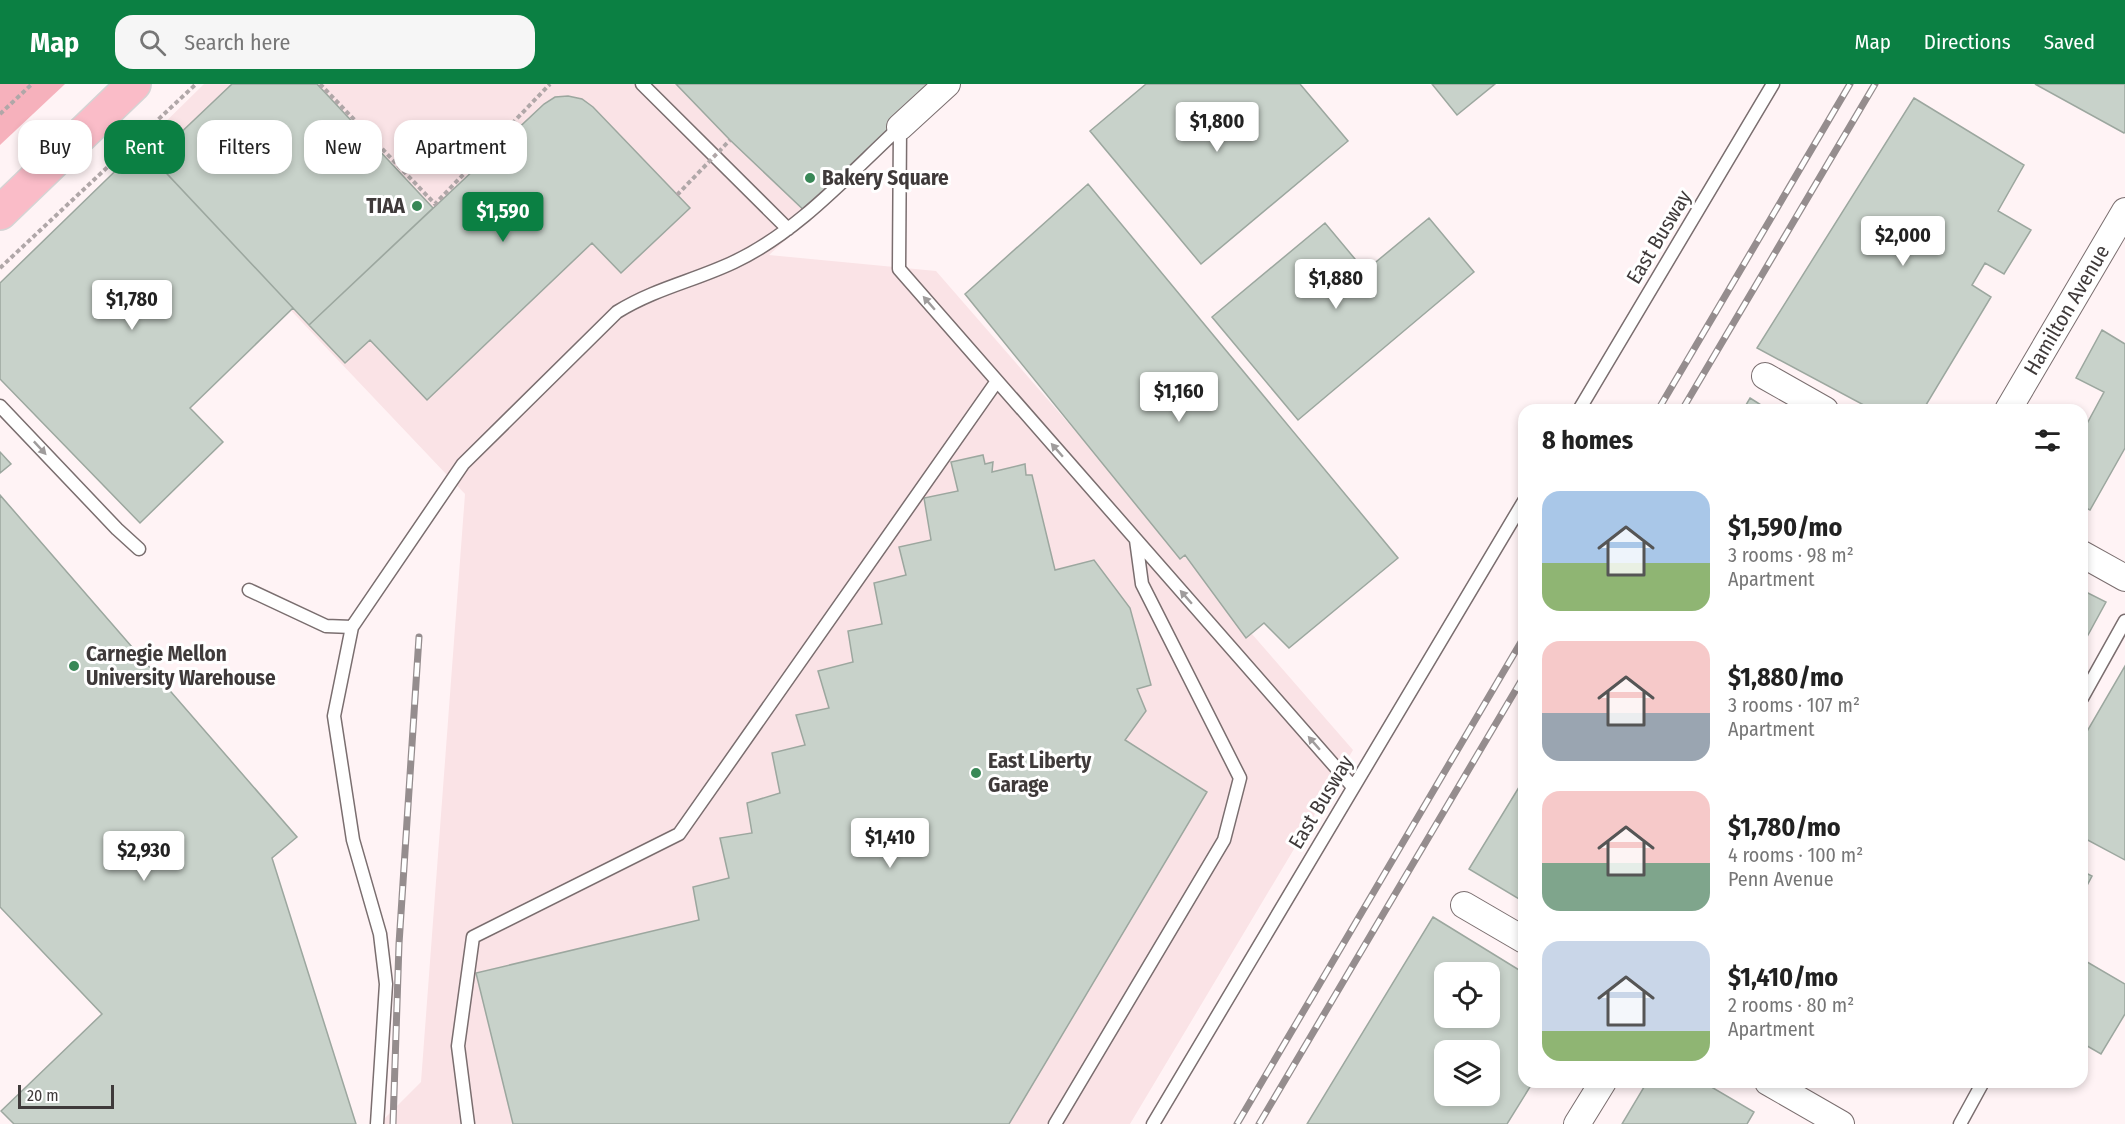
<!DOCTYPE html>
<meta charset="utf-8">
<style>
body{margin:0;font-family:"Fira Sans Condensed",sans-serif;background:#f6f6f6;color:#222;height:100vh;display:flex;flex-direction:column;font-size:22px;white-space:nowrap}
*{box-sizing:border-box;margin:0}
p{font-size:20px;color:#767676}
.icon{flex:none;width:33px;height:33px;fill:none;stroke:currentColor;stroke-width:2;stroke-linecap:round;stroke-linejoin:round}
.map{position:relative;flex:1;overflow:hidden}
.details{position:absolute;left:1518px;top:320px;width:570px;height:684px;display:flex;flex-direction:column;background:#fff;border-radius:18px;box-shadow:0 3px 9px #0003}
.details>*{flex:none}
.top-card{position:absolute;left:18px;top:36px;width:570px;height:54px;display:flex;gap:12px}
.tools{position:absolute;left:1434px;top:878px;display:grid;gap:12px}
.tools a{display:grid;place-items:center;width:66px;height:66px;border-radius:12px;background:#fff;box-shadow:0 3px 9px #0003;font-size:30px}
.scale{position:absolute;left:18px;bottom:15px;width:96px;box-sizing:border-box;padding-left:6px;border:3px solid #3f3a3a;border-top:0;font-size:16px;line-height:21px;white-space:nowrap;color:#3f3a3a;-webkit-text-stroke:4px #fff;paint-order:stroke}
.price{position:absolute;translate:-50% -51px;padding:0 14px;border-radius:6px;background:#fff;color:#222;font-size:20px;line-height:39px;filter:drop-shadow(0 2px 3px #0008)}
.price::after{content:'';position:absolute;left:50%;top:36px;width:18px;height:14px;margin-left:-9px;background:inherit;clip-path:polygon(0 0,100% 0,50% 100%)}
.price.current{background:#0b8043;color:#fff}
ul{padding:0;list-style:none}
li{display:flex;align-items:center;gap:18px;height:150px;padding:0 24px}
li span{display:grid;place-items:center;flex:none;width:168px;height:120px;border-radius:18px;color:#555}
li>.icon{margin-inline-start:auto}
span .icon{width:72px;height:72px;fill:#fffc;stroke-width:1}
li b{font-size:26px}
h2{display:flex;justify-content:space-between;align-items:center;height:72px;padding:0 24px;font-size:26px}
.tag{padding:0 21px;border-radius:18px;background:#fff;box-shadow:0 3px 9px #0003;font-size:21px;line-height:54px}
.tag.current{background:#0b8043;color:#fff}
header{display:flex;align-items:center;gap:36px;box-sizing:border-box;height:84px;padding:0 30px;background:#0b8043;color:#fff}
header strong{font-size:28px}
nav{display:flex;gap:33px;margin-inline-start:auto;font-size:21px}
.search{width:420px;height:54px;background:#f6f6f6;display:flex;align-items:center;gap:15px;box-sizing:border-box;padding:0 21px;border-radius:18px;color:#767676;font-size:22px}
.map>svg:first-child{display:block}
.built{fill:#fae3e6}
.green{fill:#f6b1bc}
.building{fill:#c8d2ca;stroke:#9ca79f;stroke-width:1.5;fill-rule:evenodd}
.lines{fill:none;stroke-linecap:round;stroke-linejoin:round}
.service-casing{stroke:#7a6e6f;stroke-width:15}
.minor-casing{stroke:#7a6e6f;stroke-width:28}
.primary-casing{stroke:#d5d4d4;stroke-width:36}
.path{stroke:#b0a7a8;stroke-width:4;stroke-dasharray:4.5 3;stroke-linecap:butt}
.service{stroke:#fff;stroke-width:12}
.minor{stroke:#fff;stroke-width:26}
.primary{stroke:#fabcc8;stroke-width:33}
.rail-casing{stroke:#958d8e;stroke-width:7}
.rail{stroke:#fff;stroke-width:4.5;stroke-dasharray:14;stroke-linecap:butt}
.path-bridge{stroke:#b0a7a8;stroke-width:4;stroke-dasharray:4.5 3;stroke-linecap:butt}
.oneway{fill:#9f9c9c}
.poi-dot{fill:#398857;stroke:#fff;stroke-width:2}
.labels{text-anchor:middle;stroke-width:6;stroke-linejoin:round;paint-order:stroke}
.poi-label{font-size:21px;font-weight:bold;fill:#3f3a3a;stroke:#fff;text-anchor:start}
.street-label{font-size:21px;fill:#3f3a3a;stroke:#fff}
</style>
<header>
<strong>Map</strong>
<div class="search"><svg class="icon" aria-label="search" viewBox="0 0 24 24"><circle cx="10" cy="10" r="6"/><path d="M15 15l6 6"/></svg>Search here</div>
<nav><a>Map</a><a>Directions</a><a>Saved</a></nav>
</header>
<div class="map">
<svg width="2125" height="1040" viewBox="0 0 2125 1040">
<rect width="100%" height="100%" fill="#fff3f5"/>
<!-- built -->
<path class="built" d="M204,0H905L848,98L769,171L936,187L1353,666L1130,1040H379L421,998L465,410L138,65Z"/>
<!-- green -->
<path class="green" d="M0,0H65L0,61Z"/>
<!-- building -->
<path class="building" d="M232,0H317L433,124L309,241L153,75Z
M676,0H947L810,132L730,56Z
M1146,0H1300L1348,57L1201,180L1090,47Z
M1432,0H1495L1457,31Z
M2035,0H2125V48L2124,49Z
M568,12L582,15L593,23L690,124L621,189L592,159L427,316L370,256L345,279L309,241L544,20L555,13Z
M1914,14L2024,81L1998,127L2031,146L2004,190L1985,179L1972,201L1991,213L1923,326H1873L1757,264Z
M141,62L293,224L190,324L223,358L140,439L0,295V199Z
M1088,100L1398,474L1289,564L1264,539L1246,554L1185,471L1180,475L965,210Z
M1429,134L1474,188L1298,336L1212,233L1325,139L1365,187Z
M2102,246L2125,260V364L2090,426L2082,422V349L2104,308L2076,294Z
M1750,314L1769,326H1743Z
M0,368L11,380L0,389Z
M983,371L985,380L993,378L992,388L1025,380L1026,391H1032L1055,486L1094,476L1130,524L1151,601L1137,605L1146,627L1125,656L1207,708L1009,1040H513L476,889L699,836L693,803L729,794L720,754L752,749L747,719L780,709L772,669L805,661L796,631L829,624L818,587L853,578L848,547L882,540L874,499L906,491L899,463L931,456L924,414L958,407L951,378Z
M0,411L297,753L272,774L356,1040H14L1,1027L102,930L0,823Z
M2082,506L2106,518L2082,562Z
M2125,582V776L2082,753V656Z
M1524,695V818L1469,785Z
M2082,787L2092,792L2082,811Z
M1433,833L1524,889V998H1533L1507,1040H1307ZM1444,888H1490V933H1444ZM1444,966H1490V1011H1444Z
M2082,875L2125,900V930L2101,970L2082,959Z
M1647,998H1703L1754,1028L1747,1040H1622Z"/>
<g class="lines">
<!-- service casing -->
<g class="service-casing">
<path id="service" d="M642,0L788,145
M900,43L899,185L1353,703
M0,322L117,445L139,465
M1579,326L1773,0
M249,506L326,542L352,543
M2082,614L2125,537
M377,1040L386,900L380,850L353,756L334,632L352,543L463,380L617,228C656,204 694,197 734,178C798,148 849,90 900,43
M468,1040L458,962L473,853L679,750L997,297
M1055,1040L1224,756L1240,694L1142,500L1136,456
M1153,1040L1524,417
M1960,1040L1983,998"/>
</g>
<!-- minor casing -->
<g class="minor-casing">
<g id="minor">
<path d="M900,43L947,0"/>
<path d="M1765,292L1825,326"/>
<path id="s1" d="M2008,326L2125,127"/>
<path d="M2082,470L2125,494"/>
<path d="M1464,821L1524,856"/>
<path d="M1768,998L1841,1040"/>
<path d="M1577,1040L1603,998"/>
</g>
</g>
<!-- primary casing -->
<g class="primary-casing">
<path id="primary" d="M0,129L134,0"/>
</g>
<!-- path -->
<path class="path" d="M320,0L435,120L550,0
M0,30L32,0
M0,184L196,0"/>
<!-- service -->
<use href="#service" class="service"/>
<!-- minor -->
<use href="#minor" class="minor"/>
<!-- primary -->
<use href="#primary" class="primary"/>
<!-- rail casing -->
<g class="rail-casing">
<path id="rail" d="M1658,326L1850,0
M1682,326L1875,0
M393,1040L399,860L419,553
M1237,1040L1524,553
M1259,1040L1524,592"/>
</g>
<!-- rail -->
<use href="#rail" class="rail"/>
<!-- path-bridge -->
<path class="path-bridge" d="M677,111L730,56"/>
</g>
<!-- one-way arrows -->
<defs><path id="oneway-solid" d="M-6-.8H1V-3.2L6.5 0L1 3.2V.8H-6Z" transform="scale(1.5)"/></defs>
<g class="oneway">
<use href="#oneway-solid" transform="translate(929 219) rotate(-131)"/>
<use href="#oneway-solid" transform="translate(40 364) rotate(47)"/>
<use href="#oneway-solid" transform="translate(1057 366) rotate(-131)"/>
<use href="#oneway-solid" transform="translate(1186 513) rotate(-131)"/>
<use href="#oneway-solid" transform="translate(1314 659) rotate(-131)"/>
</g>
<!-- markers -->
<g class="poi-dot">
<circle cx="810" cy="94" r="6"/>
<circle cx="417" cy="122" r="6"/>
<circle cx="74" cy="582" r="6"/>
<circle cx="976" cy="689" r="6"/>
</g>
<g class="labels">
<!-- poi labels -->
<g class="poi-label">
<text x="822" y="101">Bakery Square</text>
<text x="405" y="129" text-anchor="end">TIAA</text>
<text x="86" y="577">Carnegie Mellon<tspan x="86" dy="24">University Warehouse</tspan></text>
<text x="988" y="684">East Liberty<tspan x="988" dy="24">Garage</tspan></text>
</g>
<!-- street labels -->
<g class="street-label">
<text transform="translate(1659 153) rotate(-59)" y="7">East Busway</text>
<text dy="7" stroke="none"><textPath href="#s1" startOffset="116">Hamilton Avenue</textPath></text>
<text transform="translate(1321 718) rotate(-59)" y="7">East Busway</text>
</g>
</g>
</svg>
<div class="tools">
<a><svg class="icon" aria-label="locate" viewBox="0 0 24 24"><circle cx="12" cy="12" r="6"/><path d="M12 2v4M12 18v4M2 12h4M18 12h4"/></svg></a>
<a><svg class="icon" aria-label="layers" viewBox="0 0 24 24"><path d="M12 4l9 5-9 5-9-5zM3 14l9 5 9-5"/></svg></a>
</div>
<div class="scale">20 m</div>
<b class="price" style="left:1217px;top:69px">$1,800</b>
<b class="price current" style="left:503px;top:159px">$1,590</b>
<b class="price" style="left:1903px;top:183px">$2,000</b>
<b class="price" style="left:1336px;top:226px">$1,880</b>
<b class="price" style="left:132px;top:247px">$1,780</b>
<b class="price" style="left:1179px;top:339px">$1,160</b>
<b class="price" style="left:890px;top:785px">$1,410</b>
<b class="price" style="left:144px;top:798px">$2,930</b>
<div class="top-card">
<a class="tag">Buy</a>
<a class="tag current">Rent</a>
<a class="tag">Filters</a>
<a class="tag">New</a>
<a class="tag">Apartment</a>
</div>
<section class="details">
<h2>8 homes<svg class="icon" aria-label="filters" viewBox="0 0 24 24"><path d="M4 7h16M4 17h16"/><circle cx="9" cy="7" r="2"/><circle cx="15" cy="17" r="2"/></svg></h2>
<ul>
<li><span style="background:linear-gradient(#a9c7e8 60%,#8fb573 0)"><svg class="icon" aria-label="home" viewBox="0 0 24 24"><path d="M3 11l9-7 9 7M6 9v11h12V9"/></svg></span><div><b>$1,590/mo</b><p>3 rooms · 98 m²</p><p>Apartment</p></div></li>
<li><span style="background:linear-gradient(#f6c9c9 60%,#9aa5b1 0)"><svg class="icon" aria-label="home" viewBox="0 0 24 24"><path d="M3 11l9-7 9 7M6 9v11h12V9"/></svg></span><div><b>$1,880/mo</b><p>3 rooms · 107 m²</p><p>Apartment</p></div></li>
<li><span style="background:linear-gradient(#f6c9c9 60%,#7fa58c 0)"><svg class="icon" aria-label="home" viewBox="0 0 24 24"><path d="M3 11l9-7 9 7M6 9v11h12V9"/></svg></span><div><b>$1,780/mo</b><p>4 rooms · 100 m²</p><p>Penn Avenue</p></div></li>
<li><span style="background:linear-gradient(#c9d6e8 75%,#8fb573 0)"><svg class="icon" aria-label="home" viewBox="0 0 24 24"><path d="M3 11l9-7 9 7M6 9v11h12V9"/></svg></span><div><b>$1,410/mo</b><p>2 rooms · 80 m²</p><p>Apartment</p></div></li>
</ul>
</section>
</div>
